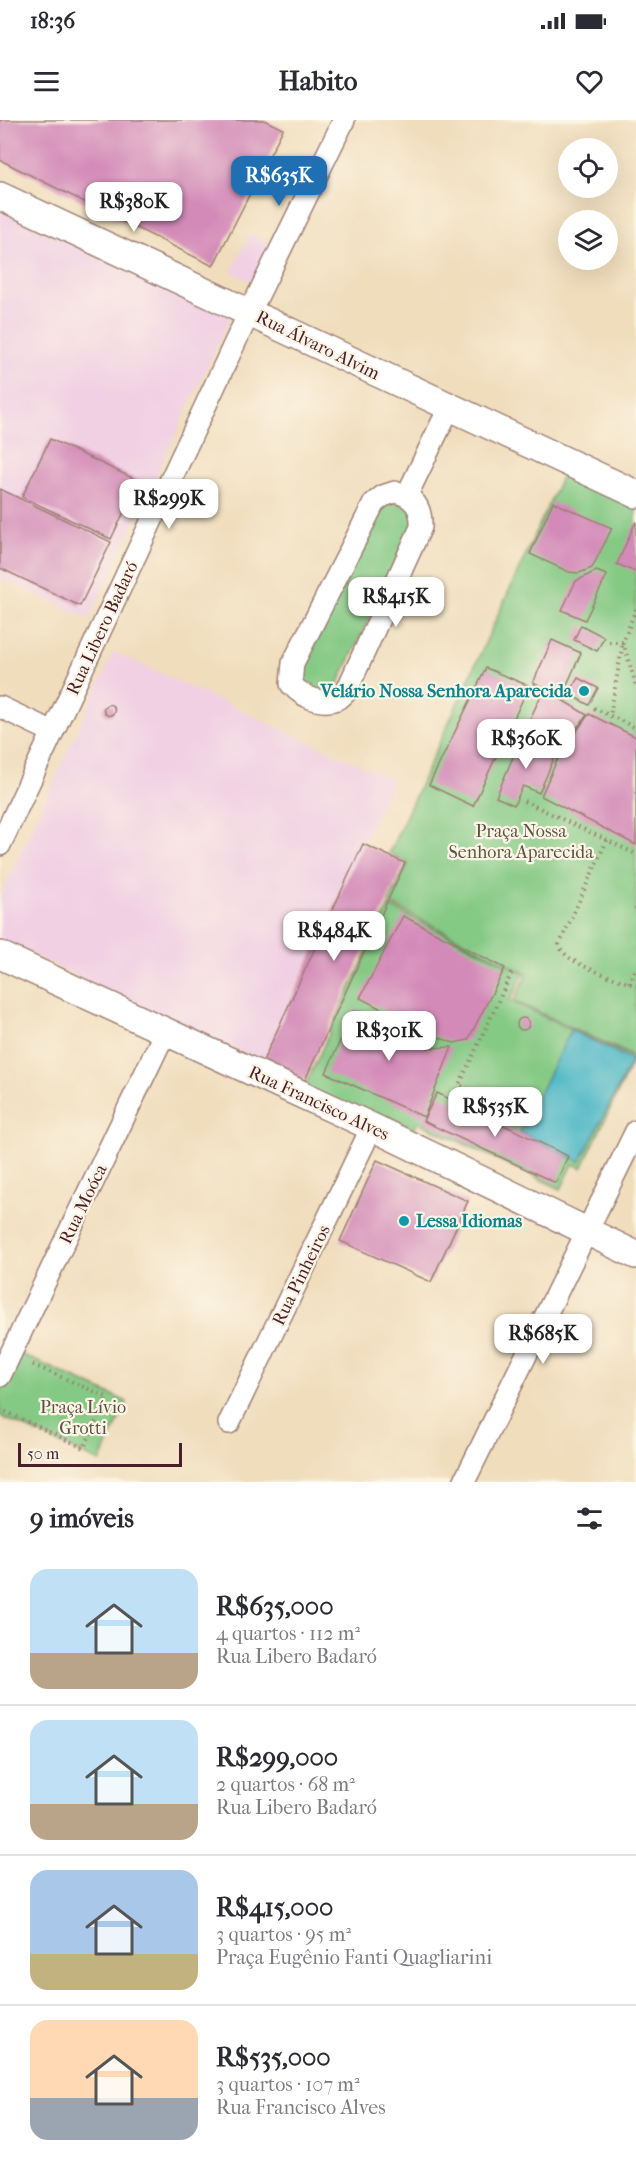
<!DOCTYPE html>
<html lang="pt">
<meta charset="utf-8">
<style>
body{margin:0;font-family:"IM FELL French Canon",serif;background:#f7f7f7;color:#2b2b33;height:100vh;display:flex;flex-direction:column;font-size:22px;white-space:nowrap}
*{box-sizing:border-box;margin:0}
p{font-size:20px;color:#7c7c81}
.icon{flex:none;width:33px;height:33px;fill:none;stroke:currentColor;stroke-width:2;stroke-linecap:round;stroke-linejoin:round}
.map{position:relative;height:1362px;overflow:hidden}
.side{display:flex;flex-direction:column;background:#fff;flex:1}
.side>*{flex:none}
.fabs{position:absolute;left:558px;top:18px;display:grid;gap:12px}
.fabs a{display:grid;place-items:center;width:60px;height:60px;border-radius:50%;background:#fff;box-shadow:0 6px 24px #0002;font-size:30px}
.scale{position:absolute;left:18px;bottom:15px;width:164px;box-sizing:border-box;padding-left:6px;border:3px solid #4a1f2b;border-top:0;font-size:16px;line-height:21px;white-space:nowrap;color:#4a1f2b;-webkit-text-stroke:4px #fcf5e5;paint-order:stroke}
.price{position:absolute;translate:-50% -51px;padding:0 14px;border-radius:12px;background:#fff;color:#222;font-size:20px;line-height:39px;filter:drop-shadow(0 2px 3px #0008)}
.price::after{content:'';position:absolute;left:50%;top:36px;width:18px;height:14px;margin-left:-9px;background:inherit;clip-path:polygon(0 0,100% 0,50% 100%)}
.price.current{background:#1f6fb2;color:#fff}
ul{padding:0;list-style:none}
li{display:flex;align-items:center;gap:18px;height:150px;padding:0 30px}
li+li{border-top:2px solid #e1e1e2}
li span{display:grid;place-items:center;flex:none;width:168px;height:120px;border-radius:18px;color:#555}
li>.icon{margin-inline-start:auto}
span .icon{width:72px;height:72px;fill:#fffc;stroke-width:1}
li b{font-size:26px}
h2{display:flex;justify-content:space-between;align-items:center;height:72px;padding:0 30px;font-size:26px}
.status{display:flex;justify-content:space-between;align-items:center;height:42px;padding:0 30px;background:#fff;direction:ltr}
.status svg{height:16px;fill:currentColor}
header{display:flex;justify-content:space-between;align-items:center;height:78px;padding:0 30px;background:#fff;font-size:27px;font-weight:700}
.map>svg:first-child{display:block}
.built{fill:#f1d0e3}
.green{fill:#84c984;stroke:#677458;stroke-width:1.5}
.water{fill:#4bb7c6;stroke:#4a6b78;stroke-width:1.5}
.building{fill:#d38ab8}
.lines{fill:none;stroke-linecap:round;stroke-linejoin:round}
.minor-casing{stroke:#9d7e74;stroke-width:24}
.tertiary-casing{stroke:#9d7e74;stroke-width:30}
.path{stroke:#9d7e74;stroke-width:4;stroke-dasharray:1.5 4.5;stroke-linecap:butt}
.minor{stroke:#fff;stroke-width:21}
.tertiary{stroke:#fff;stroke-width:27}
.culture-dot{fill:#0f9aa8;stroke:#fcf5e5;stroke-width:2}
.labels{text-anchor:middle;stroke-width:4.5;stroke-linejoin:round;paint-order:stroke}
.street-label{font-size:18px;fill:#4a1f2b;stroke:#fcf5e5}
.culture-label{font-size:18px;font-weight:bold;fill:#0d838f;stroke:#fcf5e5;text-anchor:end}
.park-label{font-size:18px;fill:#5b5246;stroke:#fcf5e5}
</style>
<div class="status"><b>18:36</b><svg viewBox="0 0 49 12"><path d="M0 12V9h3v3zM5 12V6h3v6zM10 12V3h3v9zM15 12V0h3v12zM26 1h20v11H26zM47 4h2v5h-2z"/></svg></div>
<header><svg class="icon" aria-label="menu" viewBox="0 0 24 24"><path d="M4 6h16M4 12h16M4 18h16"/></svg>Habito<svg class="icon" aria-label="heart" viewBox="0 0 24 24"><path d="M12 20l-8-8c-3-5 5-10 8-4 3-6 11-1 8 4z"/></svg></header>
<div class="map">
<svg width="636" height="1362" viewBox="0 0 636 1362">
<rect width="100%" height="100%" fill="#fcf5e5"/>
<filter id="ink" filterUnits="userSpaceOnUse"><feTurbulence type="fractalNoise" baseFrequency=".0167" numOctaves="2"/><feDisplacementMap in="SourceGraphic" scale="12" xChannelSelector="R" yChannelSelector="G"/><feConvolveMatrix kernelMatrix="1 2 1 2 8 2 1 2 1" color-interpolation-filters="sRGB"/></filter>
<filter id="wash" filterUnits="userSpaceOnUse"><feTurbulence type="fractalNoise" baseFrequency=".008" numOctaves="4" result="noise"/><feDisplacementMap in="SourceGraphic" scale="24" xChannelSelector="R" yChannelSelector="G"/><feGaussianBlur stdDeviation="1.35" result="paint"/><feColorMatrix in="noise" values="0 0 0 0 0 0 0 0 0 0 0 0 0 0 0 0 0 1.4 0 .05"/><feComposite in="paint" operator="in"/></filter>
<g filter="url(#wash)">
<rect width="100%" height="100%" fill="#f0ddbc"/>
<!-- built -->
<path class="built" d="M0,89L231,196L89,499L0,457Z
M250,114L272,125L254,162L231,152Z
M114,532L392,660L262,941L0,820V777Z"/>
<!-- green -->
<path class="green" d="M565,349L636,379V937L514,881L527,854L389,783L408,743L389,733Z
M383,376L419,392L331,579L296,562Z
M389,786L524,853L510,881L634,938L582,1048L573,1044L561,1069L418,1002L408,1022L302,972Z
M16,1232L127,1282L100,1342L0,1296V1267Z"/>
<!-- water -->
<path class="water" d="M571,910L632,940L580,1042L520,1012Z"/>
<g id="blocks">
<!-- building -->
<path class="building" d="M0,0H264L283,9L213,146L0,40Z
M50,319L139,361L111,419L22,377Z
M0,369L111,422L80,486L0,448Z
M553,382L612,408L592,448L579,453L569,452L530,434Z
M636,401V452L617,444Z
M596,451L607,455L585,500L562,490L576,461Z
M581,505L604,517L597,531L574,520Z
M552,520L581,533L562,576L533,563Z
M486,548L529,566L473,686L429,665Z
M578,558L598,568L589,585L569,574Z
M544,569L587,595L558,632L523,614Z
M103.5 590a5.5 5.5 0 1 1 11 0a5.5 5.5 0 1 1-11 0Z
M589,594L636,617V725L541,676L559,636Z
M522,616L556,634L539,673L523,666L514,685L496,677Z
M363,724L405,743L305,960L263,941Z
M403,796L505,848L468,920L454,923L430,914L360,878Z
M353,891L381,894L378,901L406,907L403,913L430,914L428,928L452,927L424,997L326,953Z
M517 904a6 6 0 1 1 12 0a6 6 0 1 1-12 0Z
M437,973L568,1036L556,1063L423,1001Z
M377,1040L468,1081L431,1162L340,1121Z"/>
</g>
</g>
<g filter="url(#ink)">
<use href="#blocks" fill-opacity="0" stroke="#9d7e74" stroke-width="1.5"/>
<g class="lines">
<!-- minor casing -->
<g class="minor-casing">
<path id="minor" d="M395,372C414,376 422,388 421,407L346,572C331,589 305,580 291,564L293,543L374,383L383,376Z
M407,375L449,288
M0,587L53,612
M0,725L239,214L344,0
M0,1256L165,912
M229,1303L372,1007
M464,1362L636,1011"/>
</g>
<!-- tertiary casing -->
<g class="tertiary-casing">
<path id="tertiary" d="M0,76L636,374
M0,835L372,1007L636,1135"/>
</g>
<!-- path -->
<path class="path" d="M636,489L623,522L636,565
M609,522H623L610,596
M594,588L636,608
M524,681L636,734
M607,720L559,825C565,845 618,858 636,866
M636,788V792
M629,863L636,848
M500,986L459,965L512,852
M0,1289L84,1328L107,1277L29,1243"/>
<!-- minor -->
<use href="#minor" class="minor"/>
<!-- tertiary -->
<use href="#tertiary" class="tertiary"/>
</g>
</g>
<!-- markers -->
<g class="culture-dot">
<circle cx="584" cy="571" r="6"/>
<circle cx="404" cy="1101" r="6"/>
</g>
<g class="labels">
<!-- street labels -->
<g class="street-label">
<text transform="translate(318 225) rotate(26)" y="6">Rua Álvaro Alvim</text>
<text transform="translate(102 508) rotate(-65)" y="6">Rua Libero Badaró</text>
<text transform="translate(319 983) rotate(25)" y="6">Rua Francisco Alves</text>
<text transform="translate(83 1084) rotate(-64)" y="6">Rua Moóca</text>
<text transform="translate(301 1155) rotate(-64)" y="6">Rua Pinheiros</text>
</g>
<!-- culture labels -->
<g class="culture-label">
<text x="572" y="577">Velário Nossa Senhora Aparecida</text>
<text x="416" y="1107" text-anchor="start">Lessa Idiomas</text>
</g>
<!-- park labels -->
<g class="park-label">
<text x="521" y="717">Praça Nossa<tspan x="521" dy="21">Senhora Aparecida</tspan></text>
<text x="83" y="1293">Praça Lívio<tspan x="83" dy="21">Grotti</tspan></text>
</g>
</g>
</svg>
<div class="fabs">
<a><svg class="icon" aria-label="locate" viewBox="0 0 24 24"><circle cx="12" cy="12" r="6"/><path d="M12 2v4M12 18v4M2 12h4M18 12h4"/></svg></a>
<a><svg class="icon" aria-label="layers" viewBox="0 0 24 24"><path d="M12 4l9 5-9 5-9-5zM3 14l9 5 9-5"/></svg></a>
</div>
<div class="scale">50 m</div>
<b class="price current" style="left:279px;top:87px">R$635K</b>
<b class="price" style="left:134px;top:113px">R$380K</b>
<b class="price" style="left:169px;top:410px">R$299K</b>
<b class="price" style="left:396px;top:508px">R$415K</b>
<b class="price" style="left:526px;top:650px">R$360K</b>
<b class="price" style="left:334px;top:842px">R$484K</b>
<b class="price" style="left:389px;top:942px">R$301K</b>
<b class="price" style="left:495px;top:1018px">R$535K</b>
<b class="price" style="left:543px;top:1245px">R$685K</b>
</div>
<section class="side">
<h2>9 imóveis<svg class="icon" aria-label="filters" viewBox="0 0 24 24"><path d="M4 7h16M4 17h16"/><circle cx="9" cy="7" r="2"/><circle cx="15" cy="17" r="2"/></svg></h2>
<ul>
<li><span style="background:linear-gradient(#bfe0f5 70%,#b9a48a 0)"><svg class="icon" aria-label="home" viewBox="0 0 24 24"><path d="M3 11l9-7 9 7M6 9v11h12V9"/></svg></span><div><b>R$635,000</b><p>4 quartos · 112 m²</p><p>Rua Libero Badaró</p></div></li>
<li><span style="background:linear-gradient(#bfe0f5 70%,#b9a48a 0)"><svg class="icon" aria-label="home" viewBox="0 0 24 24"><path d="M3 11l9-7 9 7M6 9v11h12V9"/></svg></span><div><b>R$299,000</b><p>2 quartos · 68 m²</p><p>Rua Libero Badaró</p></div></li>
<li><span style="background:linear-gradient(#a9c7e8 70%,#c2b280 0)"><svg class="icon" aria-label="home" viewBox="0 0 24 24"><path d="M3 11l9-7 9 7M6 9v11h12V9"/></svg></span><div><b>R$415,000</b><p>3 quartos · 95 m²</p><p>Praça Eugênio Fanti Quagliarini</p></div></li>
<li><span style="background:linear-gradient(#ffd9b3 65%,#9aa5b1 0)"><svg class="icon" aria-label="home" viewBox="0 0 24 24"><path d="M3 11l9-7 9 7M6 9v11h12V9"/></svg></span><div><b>R$535,000</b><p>3 quartos · 107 m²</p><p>Rua Francisco Alves</p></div></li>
</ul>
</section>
